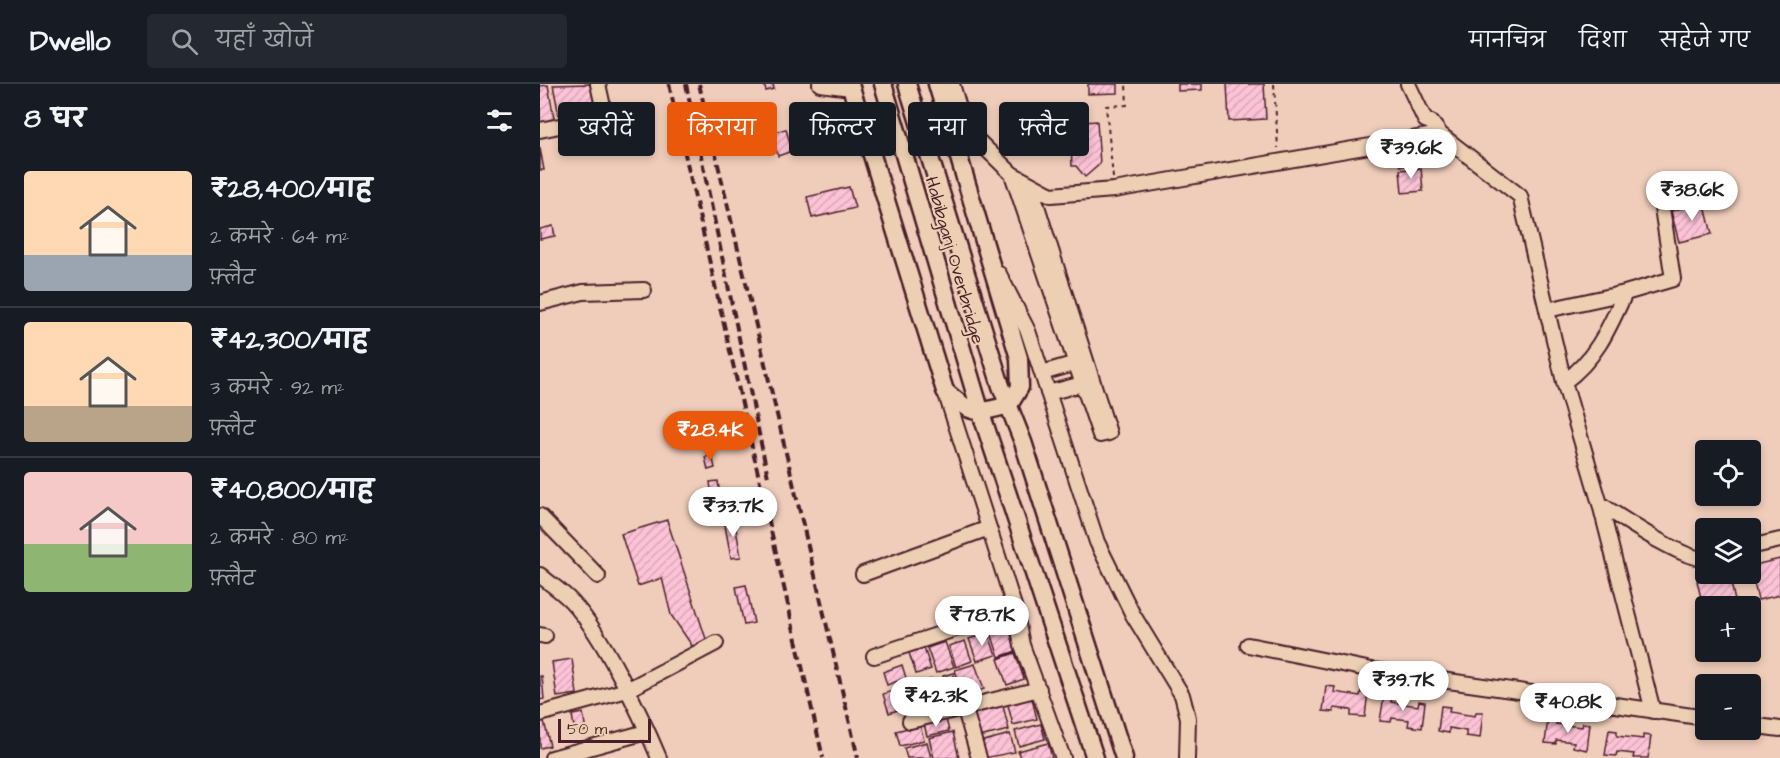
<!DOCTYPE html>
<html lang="hi">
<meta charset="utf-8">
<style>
body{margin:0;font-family:"Architects Daughter","Playpen Sans Deva",sans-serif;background:#242831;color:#f1f3f6;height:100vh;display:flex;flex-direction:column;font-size:22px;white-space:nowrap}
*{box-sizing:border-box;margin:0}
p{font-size:20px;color:#9ea1a6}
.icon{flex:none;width:33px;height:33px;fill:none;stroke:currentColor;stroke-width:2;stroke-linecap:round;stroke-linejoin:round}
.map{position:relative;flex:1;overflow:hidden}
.details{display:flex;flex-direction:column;background:#171b24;width:540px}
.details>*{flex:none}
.banner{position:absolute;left:18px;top:18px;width:570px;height:54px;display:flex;gap:12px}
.buttons{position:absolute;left:1155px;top:356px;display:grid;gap:12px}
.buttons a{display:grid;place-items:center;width:66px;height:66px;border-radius:6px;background:#171b24;box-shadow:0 3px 9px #0003;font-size:30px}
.scale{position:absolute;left:18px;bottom:15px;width:93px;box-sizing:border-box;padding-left:6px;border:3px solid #4a1f2b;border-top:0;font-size:16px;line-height:21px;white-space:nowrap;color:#4a1f2b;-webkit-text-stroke:4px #edd0b3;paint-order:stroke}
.price{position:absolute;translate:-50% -51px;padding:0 14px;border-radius:21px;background:#fff;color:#222;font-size:20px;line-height:39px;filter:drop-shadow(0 2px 3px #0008)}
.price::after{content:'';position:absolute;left:50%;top:36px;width:18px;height:14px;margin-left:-9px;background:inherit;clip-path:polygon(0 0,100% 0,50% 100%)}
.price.on{background:#ea580c;color:#fff}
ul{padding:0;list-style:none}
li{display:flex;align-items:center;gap:18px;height:150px;padding:0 24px}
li+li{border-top:2px solid #363941}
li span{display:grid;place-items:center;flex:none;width:168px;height:120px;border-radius:6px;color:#555}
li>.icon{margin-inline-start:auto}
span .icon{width:72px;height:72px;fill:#fffc;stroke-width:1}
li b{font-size:26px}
h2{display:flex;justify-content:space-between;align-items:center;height:72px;padding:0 24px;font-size:26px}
.tag{padding:0 21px;border-radius:6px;background:#171b24;box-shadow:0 3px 9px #0003;font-size:21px;line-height:54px}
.tag.on{background:#ea580c;color:#fff}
header{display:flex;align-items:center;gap:36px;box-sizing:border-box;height:84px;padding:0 30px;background:#171b24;border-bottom:2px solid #363941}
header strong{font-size:28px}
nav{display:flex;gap:33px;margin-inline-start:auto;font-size:21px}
.search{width:420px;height:54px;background:#242831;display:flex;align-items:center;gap:15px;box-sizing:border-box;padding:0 21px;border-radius:6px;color:#9ea1a6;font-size:22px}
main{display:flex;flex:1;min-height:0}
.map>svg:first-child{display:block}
.building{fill:url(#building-hatch);stroke:#4a1f2b;stroke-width:1.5}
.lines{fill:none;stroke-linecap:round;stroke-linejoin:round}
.minor-casing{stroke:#4a1f2b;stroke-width:18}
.major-casing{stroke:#4a1f2b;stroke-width:21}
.path{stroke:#4a1f2b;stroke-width:2;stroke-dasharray:4.5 4.5;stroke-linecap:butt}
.minor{stroke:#edd0b3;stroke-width:14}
.major{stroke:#edd0b3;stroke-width:16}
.rail{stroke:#4a1f2b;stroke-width:4;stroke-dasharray:9 4.5;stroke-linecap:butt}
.labels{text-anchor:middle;stroke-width:4.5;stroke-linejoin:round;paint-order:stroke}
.street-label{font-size:18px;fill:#4a1f2b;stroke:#edd0b3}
</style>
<header>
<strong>Dwello</strong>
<div class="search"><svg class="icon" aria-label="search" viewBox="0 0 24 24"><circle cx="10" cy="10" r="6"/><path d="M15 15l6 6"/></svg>यहाँ खोजें</div>
<nav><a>मानचित्र</a><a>दिशा</a><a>सहेजे गए</a></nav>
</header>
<main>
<section class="details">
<h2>8 घर<svg class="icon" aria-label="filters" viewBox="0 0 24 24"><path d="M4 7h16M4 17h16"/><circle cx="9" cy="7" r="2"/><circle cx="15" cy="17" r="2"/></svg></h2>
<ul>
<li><span style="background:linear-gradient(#ffd9b3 70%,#9aa5b1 0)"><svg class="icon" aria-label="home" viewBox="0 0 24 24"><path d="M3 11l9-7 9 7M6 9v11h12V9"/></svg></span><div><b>₹28,400/माह</b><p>2 कमरे · 64 m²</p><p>फ़्लैट</p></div></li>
<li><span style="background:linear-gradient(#ffd9b3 70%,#b9a48a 0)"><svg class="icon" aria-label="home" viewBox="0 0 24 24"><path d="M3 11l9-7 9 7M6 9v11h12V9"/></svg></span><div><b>₹42,300/माह</b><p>3 कमरे · 92 m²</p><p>फ़्लैट</p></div></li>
<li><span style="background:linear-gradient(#f6c9c9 60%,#8fb573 0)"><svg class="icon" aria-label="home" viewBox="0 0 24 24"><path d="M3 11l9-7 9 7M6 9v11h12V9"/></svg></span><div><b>₹40,800/माह</b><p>2 कमरे · 80 m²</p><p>फ़्लैट</p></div></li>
</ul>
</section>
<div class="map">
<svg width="1240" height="674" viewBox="0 0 1240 674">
<defs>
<pattern id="building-hatch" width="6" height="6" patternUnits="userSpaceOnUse" patternTransform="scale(1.5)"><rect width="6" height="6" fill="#fcc3d6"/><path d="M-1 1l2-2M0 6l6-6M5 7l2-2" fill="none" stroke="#daa7b8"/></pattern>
</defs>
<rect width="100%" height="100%" fill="#f0cdba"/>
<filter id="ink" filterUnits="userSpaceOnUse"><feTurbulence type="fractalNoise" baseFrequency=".0167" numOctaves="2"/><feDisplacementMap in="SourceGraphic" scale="12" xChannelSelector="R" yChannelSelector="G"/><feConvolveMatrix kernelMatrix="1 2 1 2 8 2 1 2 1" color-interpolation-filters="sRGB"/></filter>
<g filter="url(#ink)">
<!-- building -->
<path class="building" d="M50,0L56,29L20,37L13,1Z
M224,0H233L234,5L226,7Z
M548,0H578V9L548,10Z
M638,0H662V6L638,7Z
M687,0H724L726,35L689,37Z
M8,1L15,40L0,43V2Z
M500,37H523V52H500Z
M557,37L560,80L545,93L536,82H532L530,39Z
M246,45L252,67L238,72L231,49Z
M880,58L881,81L860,82L859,60Z
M0,64L4,86H0Z
M881,84L883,107L862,109L860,86Z
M309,103L315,124L272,134L267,113Z
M1164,118L1172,150L1139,158L1131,127Z
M13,142L15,152L0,155V145Z
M172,371L175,384L168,386L165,373Z
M178,397L180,413L172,414L170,398Z
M194,434L201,473L191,474L184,436Z
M127,436L167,558L153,563L131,531L122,494L98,502L81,450Z
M1240,475V511L1218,516L1210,482Z
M1189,489L1196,522H1166L1165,531L1157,497Z
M206,501L214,539L204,541L196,503Z
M469,544L476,567L459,573L451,549Z
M448,549L456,571L437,577L429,555Z
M425,557L432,577L416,583L409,562Z
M405,558L414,583L396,589L387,564Z
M384,564L391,585L376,590L369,569Z
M475,569L484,595L467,601L458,575Z
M32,575L37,610L17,613L12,578Z
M435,580L444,605L423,612L415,586Z
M362,581L366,594L347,601L343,588Z
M413,589L420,609L409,612L403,592Z
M0,592H2L4,615L0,616Z
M392,595L399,616L387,620L380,599Z
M375,599L382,621L368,626L361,604Z
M786,602L795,603L794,608L820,612L821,607L828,608L825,633L811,632V626L794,624V628L783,627Z
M360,605L366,623L349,629L343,610Z
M491,611L497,635L473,641L467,617Z
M844,612L852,613L851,618L878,622L879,617L885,618L882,644L868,642L869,636L852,634L851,638L840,637Z
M463,622L469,646L439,653L433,630Z
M901,622L910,623L909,628L935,632L936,628H943L940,654L926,652V647L909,644V649L898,647Z
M43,629L46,647L35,649L32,631Z
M0,633H3L10,662L0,664Z
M1008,634L1017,635L1016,640L1042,643L1043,639L1050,640L1047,666L1033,663L1034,658L1016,656V660L1005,659Z
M406,635L409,647L387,652L384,640Z
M501,640L505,655L479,662L475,647Z
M380,641L384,656L360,662L356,647Z
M1069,646L1077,647V652L1103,655V651L1111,652L1108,674H1093L1094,670L1077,668L1076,672L1065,671Z
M413,648L419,674H394L389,654Z
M470,650L475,668L444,674L440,658Z
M387,658L391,674H367L364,664Z
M508,659L512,674H480L478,667Z"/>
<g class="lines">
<!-- minor casing -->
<g class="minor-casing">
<path id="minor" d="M280,0L311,4
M412,0L425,44L472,90L511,111L574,106L900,50
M868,0L885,36L891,38L900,50L980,112L1024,298L1060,420L1113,627
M0,46L58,34L62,18L58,0
M472,90L560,351L569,349L491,103
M459,190L488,247L557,458L593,531L642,611L648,634L647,674
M0,219L43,208L104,206
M1007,226L1085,209L1133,195L1122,124
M502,289L543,277
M1024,298C1056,275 1069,244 1085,209
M405,307L475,525L482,561L523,674
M508,309L550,298
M1060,420C1079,432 1147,479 1166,474
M0,432L58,492
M1210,463L1240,456
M323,490L449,444
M0,491C10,500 23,508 32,518C63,551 101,631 119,674
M0,551L5,552
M708,561L832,586L1166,634
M334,572L475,525
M424,622L439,674
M0,630L87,606L176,559
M370,637L499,605
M1210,641L1240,645
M12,674L106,648"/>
</g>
<!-- major casing -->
<g class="major-casing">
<path id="major" d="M310,0L405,307C432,331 435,330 469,321L480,303L479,274L397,0
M343,0L441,329L555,674
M367,0L461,302L483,358L584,674"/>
</g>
<!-- path -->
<path class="path" d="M734,0L738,64
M573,94L566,22L587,21L586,0"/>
<!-- minor -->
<use href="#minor" class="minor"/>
<!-- major -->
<use href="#major" class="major"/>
<!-- rail -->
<path class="rail" d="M129,0L283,674
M146,0L228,393
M159,0L318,674"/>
</g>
</g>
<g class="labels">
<!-- street labels -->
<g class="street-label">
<text transform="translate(415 176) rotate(74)" y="6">Habibganj Overbridge</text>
</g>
</g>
</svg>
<div class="buttons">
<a><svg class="icon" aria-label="locate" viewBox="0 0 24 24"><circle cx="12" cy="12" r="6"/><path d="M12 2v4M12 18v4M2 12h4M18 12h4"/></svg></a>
<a><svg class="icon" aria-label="layers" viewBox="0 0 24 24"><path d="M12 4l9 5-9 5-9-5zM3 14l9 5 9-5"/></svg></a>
<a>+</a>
<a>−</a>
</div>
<div class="scale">50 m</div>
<b class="price" style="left:871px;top:96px">₹39.6K</b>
<b class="price" style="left:1152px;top:138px">₹38.6K</b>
<b class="price on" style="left:170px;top:378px">₹28.4K</b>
<b class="price" style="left:193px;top:454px">₹33.7K</b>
<b class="price" style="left:442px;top:563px">₹78.7K</b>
<b class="price" style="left:863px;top:628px">₹39.7K</b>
<b class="price" style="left:396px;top:644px">₹42.3K</b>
<b class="price" style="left:1028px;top:650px">₹40.8K</b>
<div class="banner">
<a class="tag">खरीदें</a>
<a class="tag on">किराया</a>
<a class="tag">फ़िल्टर</a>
<a class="tag">नया</a>
<a class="tag">फ़्लैट</a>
</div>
</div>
</main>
